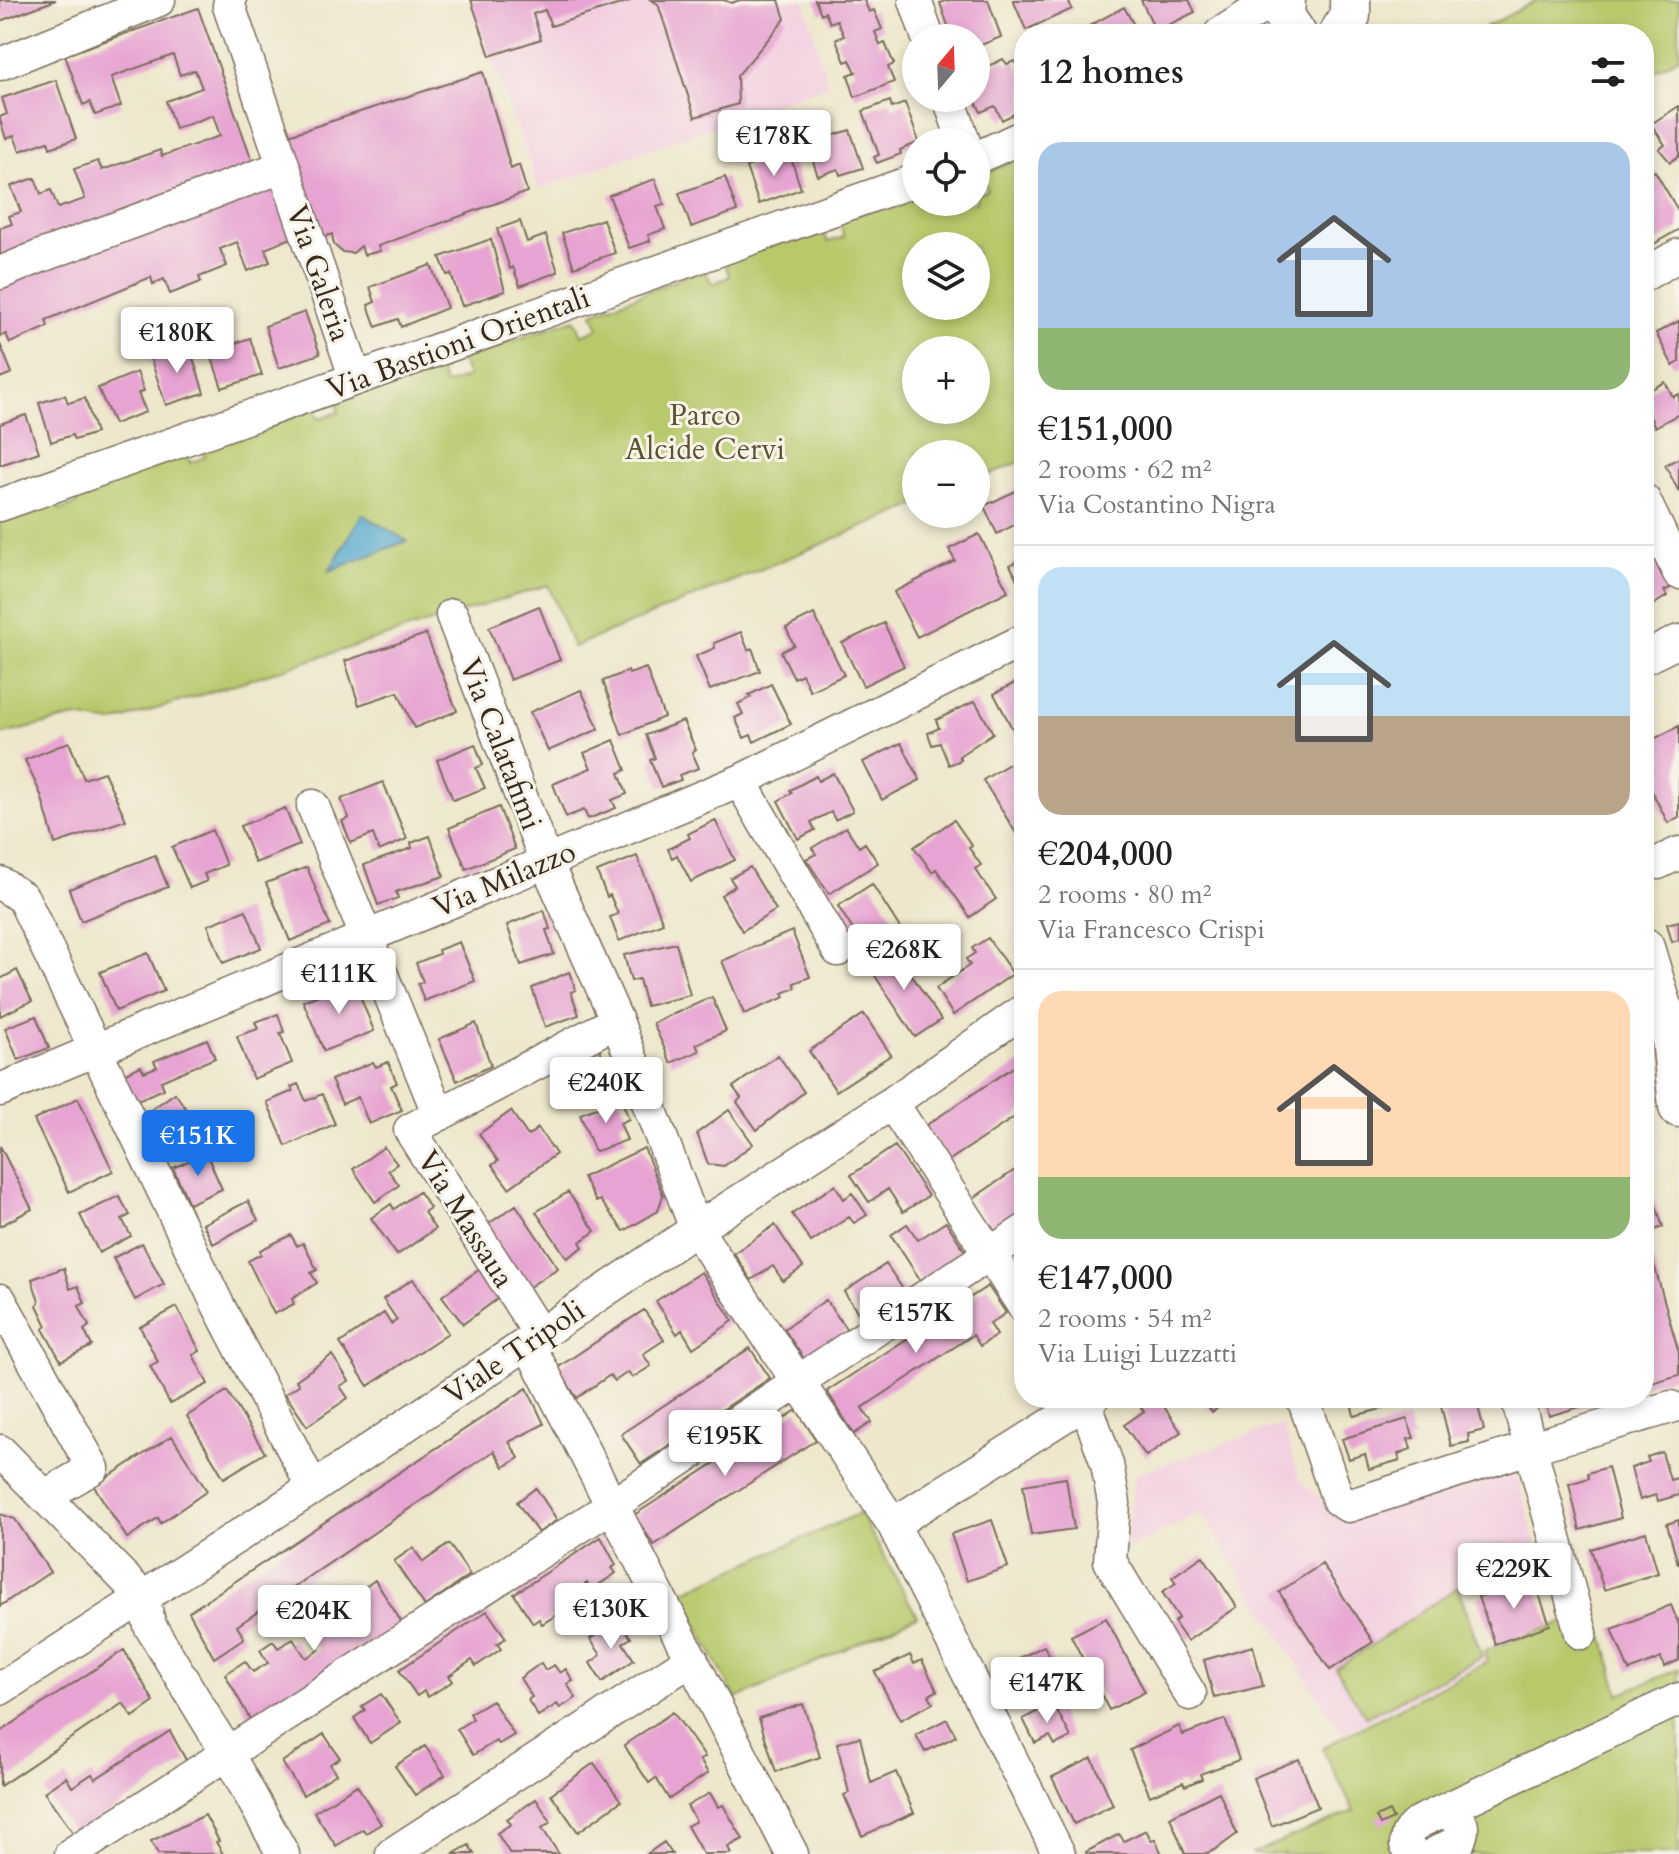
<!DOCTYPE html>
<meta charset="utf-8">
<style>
body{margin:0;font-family:Cardo,serif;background:#f2f2f2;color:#202124;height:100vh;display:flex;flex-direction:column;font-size:30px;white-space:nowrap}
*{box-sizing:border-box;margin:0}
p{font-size:26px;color:#757577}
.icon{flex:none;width:44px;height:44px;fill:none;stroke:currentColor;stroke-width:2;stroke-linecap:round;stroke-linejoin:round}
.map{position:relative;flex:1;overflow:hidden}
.drawer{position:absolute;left:1014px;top:24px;width:640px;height:1384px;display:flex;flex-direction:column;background:#fff;border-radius:32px;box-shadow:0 4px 12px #0003}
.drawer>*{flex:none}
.needle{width:52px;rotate:19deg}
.buttons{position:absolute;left:902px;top:24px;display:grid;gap:16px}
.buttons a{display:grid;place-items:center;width:88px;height:88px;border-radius:50%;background:#fff;box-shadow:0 4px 12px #0003;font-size:40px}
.price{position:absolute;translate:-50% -68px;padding:0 18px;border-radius:8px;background:#fff;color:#222;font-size:26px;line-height:52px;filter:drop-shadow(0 2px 4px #0008)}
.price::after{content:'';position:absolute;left:50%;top:48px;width:24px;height:18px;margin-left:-12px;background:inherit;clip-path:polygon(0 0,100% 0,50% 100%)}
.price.selected{background:#1a73e8;color:#fff}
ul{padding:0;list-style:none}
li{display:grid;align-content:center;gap:16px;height:424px;padding:0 24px}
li+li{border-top:2px solid #e0e0e0}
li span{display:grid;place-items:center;height:248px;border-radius:24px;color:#555}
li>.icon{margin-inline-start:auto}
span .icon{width:144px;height:144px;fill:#fffc;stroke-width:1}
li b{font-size:34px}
h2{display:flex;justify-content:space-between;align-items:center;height:96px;padding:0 24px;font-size:34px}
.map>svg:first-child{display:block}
.built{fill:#f3cfe0}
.green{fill:#b8c96c;stroke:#7a7a45;stroke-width:2;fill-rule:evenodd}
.water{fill:#52a7ce;stroke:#466876;stroke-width:2}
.building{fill:#e7a4d2}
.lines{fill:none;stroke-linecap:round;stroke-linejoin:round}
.minor-casing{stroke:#7a6c5b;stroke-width:35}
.major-casing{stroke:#7a6c5b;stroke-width:43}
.minor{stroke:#fff;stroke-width:32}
.major{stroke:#fff;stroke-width:40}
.labels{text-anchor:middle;stroke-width:6;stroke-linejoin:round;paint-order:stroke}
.street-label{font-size:30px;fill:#3b2a1e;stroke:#f7f3e8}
.park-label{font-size:30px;fill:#5a5232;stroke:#f7f3e8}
</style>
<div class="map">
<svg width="1679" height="1854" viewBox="0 0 1679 1854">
<rect width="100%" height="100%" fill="#f7f3e8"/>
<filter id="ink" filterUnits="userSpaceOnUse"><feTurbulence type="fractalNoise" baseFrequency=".0125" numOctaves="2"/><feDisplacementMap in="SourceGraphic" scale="16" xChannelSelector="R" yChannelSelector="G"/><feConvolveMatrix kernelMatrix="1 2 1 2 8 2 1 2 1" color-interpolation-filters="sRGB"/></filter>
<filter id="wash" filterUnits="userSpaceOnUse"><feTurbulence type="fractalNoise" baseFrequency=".006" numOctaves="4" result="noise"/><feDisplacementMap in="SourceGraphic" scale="32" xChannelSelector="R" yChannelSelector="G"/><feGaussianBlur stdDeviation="1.8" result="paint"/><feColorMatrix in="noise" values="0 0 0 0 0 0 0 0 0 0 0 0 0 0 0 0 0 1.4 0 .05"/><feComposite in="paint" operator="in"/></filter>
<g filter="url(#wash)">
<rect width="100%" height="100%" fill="#eee7cc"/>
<!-- built -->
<path class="built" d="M471,0H804L828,85L539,189Z
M1283,1424L1299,1479L1333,1510L1515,1468L1540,1559L1459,1583L1485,1660L1342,1734L1201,1512L1125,1551L1135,1474Z"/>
<!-- green -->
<path class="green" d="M1538,0H1679V57L1644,78V34H1472Z
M1024,156V460L976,480V454H916V505L573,647L548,585L112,723L75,717L0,735V513L49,496L61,510L76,504L77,487L185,451L190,463L205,457L201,445L313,405L319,419L339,412L335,398L438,367L445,385L468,377L461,359L575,319L582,335L599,328L593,313L704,269L712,284L729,277L725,262L822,226L828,242L844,237L839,220L916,196V202H976V194L987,190L982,175ZM916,246H976V306H916ZM916,350H976V410H916Z
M860,1513L917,1616L736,1699L680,1593Z
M1458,1587L1482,1657L1366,1717L1336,1669Z
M1596,1610L1619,1694L1679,1669V1854H1251L1354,1811L1322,1748L1487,1662L1484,1651Z"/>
<!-- water -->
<path class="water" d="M362,514L407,541L329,571Z"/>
<g id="blocks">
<!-- building -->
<path class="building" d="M0,0H56L0,21Z
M471,0H630V1L551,26L545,10L533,14L541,39L490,56Z
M651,0H724L731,3L740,0H779L785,19L737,76L738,104L695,117L658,4Z
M815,0H864L869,12L874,10L882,29L875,32L880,45L885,43L894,64L888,67L894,82L855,97L848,75L856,72L850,60L845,62L836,39L844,36L837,20L830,23L825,12L821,14Z
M949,0H988L1001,37L976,47V38H960L958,31L951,34L940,3Z
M1013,0H1068L1072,9L1026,30Z
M1141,0H1189L1195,12L1156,31Z
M1124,7L1139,34H1089L1085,28Z
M198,8L255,169L0,263V228L12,224L9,216L21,212L11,186L35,178L41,194L51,190L58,208L85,199L74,169L98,161L102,170L160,150L162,156L220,136L213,115L175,129L166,101L202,88L195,70L180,75L173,55L111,77L121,106L95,115L90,102L83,105L65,55Z
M1003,59L1007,64L1015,61L1024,80V109L1002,120L995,106L981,112L974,98L976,72Z
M483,72L511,169L519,165L527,192L378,246L380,251L364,255L361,246L353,253L342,252L334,245L332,234L323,237L289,135Z
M56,80L76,139L50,148L48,141L20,151L14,136L6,139L0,120V117L7,114L2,98Z
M890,101L892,108L905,103L919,142L900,150L901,154L877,163L874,157L879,155L863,111Z
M1679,106V156L1670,162L1659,149L1665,145L1651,124Z
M850,130L863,168L840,175L838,169L818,176L807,144Z
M789,152L801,189L759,204L746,167Z
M1644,161L1651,173L1655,171L1679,212V229L1644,250Z
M725,177L737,211L691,227L679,193Z
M655,179L664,204L657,206L665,229L648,235L650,241L629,248L609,195Z
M275,180L296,236L265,249L270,262L248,271L237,242L220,249L227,266L199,277L201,282L170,294L164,279L153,284L151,277L46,320L48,327L10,343L6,334L0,336V281Z
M603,219L615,253L574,267L562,233Z
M520,221L527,242L546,235L558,272L520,286L513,267L510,269L497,229Z
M491,239L505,291L462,306L451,274L447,275L440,257Z
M431,265L447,308L401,327L398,319L376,327L368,305L375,302L370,287Z
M305,312L320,354L279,368L265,326Z
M1679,321V362L1673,366L1656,333Z
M250,338L262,375L222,388L210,352Z
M0,344L12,373L0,378Z
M189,345L204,393L166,405L150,357Z
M137,372L144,391L138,393L146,412L114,424L98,388Z
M1665,382L1673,397L1679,394V414L1655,427L1647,411L1644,412V393Z
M65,395L68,403L85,398L96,433L74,440L72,435L51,442L39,403Z
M26,415L39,452L0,465V424Z
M1679,458V492L1665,465Z
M1024,487V520L997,534L984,506Z
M979,534L1008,591L917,637L894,592L955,561L949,549Z
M1658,555L1676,585L1664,591L1667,596L1651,606L1644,594V564Z
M1024,558V594L1010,565Z
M539,606L560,660L510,680L489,627Z
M814,614L844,675L810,691L802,674L794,678L781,652L794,645L786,628Z
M884,623L904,666L863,686L842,643Z
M741,632L748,650L752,648L760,671L710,690L696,656L715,648L714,643Z
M426,634L457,711L414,728L398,692L359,705L345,661Z
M646,668L664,717L622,735L603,681L628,671L629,674Z
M1024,678V728L1022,724L1012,728L994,694Z
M771,684L791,724L754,742L751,735L744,738L735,718L743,714L738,704L751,697L749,695Z
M581,690L599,729L548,751L530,712Z
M975,701L993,733L959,756L961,760L949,765L940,743L932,745L928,733L939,728L936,720Z
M683,721L696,750L692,752L699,768L679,775L681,780L661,787L650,760L655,758L646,735Z
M1679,726V817L1668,823L1644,776V744Z
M614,740L626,770L619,773L627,794L612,800L616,808L588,819L584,810L566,817L553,784L591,768L584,753Z
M69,742L84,779L104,772L126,820L55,844L41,795L25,760Z
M901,743L920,780L882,800L863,762Z
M475,744L483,765L476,768L485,788L453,800L437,760Z
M1022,756L1024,760V839L1021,841L983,780Z
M833,773L853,811L835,820L831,812L811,822L815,830L798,839L778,801L792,793L790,790L816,776L818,781Z
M383,782L407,839L379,851L373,834L351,843L342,821L349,818L341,799Z
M499,807L515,849L466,869L449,828Z
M285,808L300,845L255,863L240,826Z
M715,820L735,860L691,882L677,855L672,858L668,849L690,838L688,834Z
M954,820L972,846L969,848L981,865L975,869L996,899L970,917L936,869L932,872L914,847Z
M846,827L859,847L865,843L878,863L829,894L806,859L816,854L812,848Z
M212,830L226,865L204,874L207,881L190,888L172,847Z
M430,836L444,876L396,892L398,898L378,905L364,865L412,848L411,843Z
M155,855L168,887L81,921L69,889Z
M637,856L663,923L619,941L610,917L618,914L610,895L607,897L597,872Z
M307,867L330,925L290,941L266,883Z
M750,867L776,910L742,931L721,895L735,886L730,878Z
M872,884L900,928L866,950L838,906Z
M246,910L261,948L223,963L208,925Z
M544,910L550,929L546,930L554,954L521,965L507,925Z
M1679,921V940L1672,942L1667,924Z
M792,931L810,977L794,983L796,988L783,993L785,997L744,1014L722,961Z
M988,938L1013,974L953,1015L936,988L970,965L966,959L975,953L972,948Z
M459,942L475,981L424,1001L418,984L423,982L416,963L439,954L438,950Z
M676,943L690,995L646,1006L639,979L631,981L624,955Z
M894,948L941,1020L915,1037L868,965Z
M148,953L164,991L116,1011L100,972Z
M17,970L32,1001L0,1016V979Z
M569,972L576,990L571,992L579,1015L545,1027L532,988Z
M354,981L374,1031L324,1051L303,1001Z
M712,997L726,1031L696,1044L699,1051L671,1063L653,1023Z
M278,1014L284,1032L280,1033L292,1063L253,1079L237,1036L258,1029L255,1022Z
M864,1014L891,1055L836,1091L809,1051Z
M36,1016L49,1048L18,1060L5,1028Z
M476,1023L491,1066L457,1081L439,1039Z
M207,1039L215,1058L161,1081L164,1089L135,1101L123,1074L141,1066L144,1072L157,1067L154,1061Z
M600,1049L612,1085L575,1098L563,1062Z
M778,1055L804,1092L757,1130L737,1102L741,1098L733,1087Z
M1024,1060V1111L948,1161L925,1126Z
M373,1062L376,1067L388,1062L397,1083L391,1086L402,1110L369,1124L358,1097L342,1104L331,1080Z
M298,1084L306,1101L322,1094L335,1124L286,1146L267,1102L293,1091L291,1087Z
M175,1093L203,1133L173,1154L145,1114Z
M78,1098L113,1171L69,1192L34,1120Z
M621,1099L629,1119L620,1123L627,1140L595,1152L580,1114Z
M729,1110L753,1144L724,1166L708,1164L697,1133Z
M511,1111L528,1136L538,1128L556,1154L509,1188L492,1165L498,1161L479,1134Z
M0,1146L32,1209L0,1226Z
M895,1146L928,1196L903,1212L888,1189L869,1202L851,1175Z
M384,1147L397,1164L388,1170L399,1185L375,1202L353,1169Z
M644,1148L663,1195L658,1211L624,1231L600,1200L596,1202L583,1177Z
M206,1153L222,1189L189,1204L173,1168Z
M1024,1164V1215L996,1234L972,1199Z
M835,1185L844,1199L852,1193L867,1215L854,1223L849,1217L811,1242L792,1214Z
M1651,1190L1663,1227L1644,1234V1193Z
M419,1192L430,1208L424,1212L435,1229L397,1255L371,1218L391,1204L394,1209Z
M568,1192L595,1231L580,1242L583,1247L567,1258L536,1212Z
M119,1196L130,1215L122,1219L131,1236L99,1253L80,1215Z
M248,1201L258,1220L213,1244L203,1224Z
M516,1205L558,1268L526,1289L484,1227Z
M946,1222L965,1251L921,1281L891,1235L907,1224L918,1240Z
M775,1225L803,1267L783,1281L773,1266L751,1280L734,1253Z
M291,1235L297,1246L303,1243L317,1270L311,1273L317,1283L292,1299L294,1304L274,1314L248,1261L261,1254L260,1250Z
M142,1243L164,1284L135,1300L113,1258Z
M1653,1261L1679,1353V1375L1644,1385V1264Z
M886,1264L905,1292L863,1320L844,1292Z
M64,1268L70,1289L78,1286L85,1303L79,1306L89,1326L84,1330L92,1346L61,1361L43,1329L47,1326L37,1305L39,1302L32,1279Z
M480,1269L500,1297L463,1324L442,1296Z
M701,1272L733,1321L693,1348L682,1330L677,1334L656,1301Z
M413,1279L448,1333L368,1386L340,1343L384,1313L391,1324L397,1320L383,1299Z
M988,1286L1006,1313L990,1324L997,1335L980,1346L973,1335L862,1408L872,1422L854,1434L827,1391Z
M826,1300L847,1330L804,1359L784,1329Z
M177,1307L200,1351L193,1355L208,1384L170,1404L150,1366L158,1362L140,1327Z
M644,1310L664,1340L643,1354L651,1366L632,1378L628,1372L615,1381L610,1375L577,1398L557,1368Z
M750,1348L770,1378L641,1464L621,1434Z
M332,1355L349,1381L340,1386L348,1398L307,1426L285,1394L299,1385L296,1380Z
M527,1388L544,1424L509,1442L519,1458L504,1467L494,1451L237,1626L244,1638L214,1658L189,1612Z
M227,1391L265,1453L224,1478L187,1416Z
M1158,1398L1181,1432L1146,1456L1124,1425L1144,1411L1141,1408Z
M1202,1398H1233L1212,1412Z
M1340,1398H1382L1385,1408L1354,1416L1351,1402L1341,1404Z
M1439,1398H1476L1484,1430L1468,1434L1469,1442L1451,1446Z
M1544,1398H1607V1399L1549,1416Z
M797,1410L816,1440L654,1545L634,1515Z
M1407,1419L1414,1438L1408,1439L1411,1449L1398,1454L1400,1460L1369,1469L1365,1454L1349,1459L1342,1439Z
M172,1436L207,1491L161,1523L158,1518L127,1538L94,1486Z
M1662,1452L1670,1480L1677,1478L1679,1495L1658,1501L1656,1495L1640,1500L1631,1468L1649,1462L1647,1457Z
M1608,1467L1621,1518L1580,1530L1569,1484L1589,1478L1588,1473Z
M1066,1478L1074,1529L1031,1535L1023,1485Z
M536,1488L557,1520L538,1533L517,1502Z
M0,1514L15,1519L50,1572L0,1606Z
M992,1520L1008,1567L967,1581L951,1534Z
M1679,1520V1564H1678L1667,1524Z
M1646,1532L1658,1573L1604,1590L1591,1549Z
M601,1537L616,1565L612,1568L616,1573L591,1590L587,1583L563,1599L569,1607L542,1624L539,1619L533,1623L514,1594Z
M449,1544L470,1575L425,1606L394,1561L413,1548L423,1562Z
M1203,1556L1237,1607L1187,1641L1174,1622L1179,1618L1162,1592L1176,1583L1172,1577Z
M1322,1564L1373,1642L1330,1670L1279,1592Z
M1533,1578L1550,1625L1495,1644L1478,1597Z
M375,1580L402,1623L251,1721L225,1674L245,1661L253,1672L268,1663L260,1650L273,1641L278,1648L293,1639L306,1658L319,1650L311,1634L345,1612L341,1605Z
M1671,1605L1679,1625V1660L1664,1667L1661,1658L1629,1671L1612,1629Z
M487,1611L506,1638L497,1644L501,1649L476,1666L472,1660L449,1676L453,1681L428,1697L424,1691L417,1696L399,1670Z
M1106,1618L1145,1692L1109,1710L1071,1636Z
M618,1620L631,1638L623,1643L634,1660L602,1682L590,1663L601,1655L590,1639Z
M1044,1646L1058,1671L1010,1695L997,1669Z
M1253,1646L1263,1686L1214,1698L1204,1660Z
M124,1650L154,1702L133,1717L123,1703L0,1786V1732Z
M910,1655L914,1664L922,1660L937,1691L929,1695L933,1703L900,1720L875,1672Z
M541,1663L545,1670L554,1665L560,1673L566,1669L573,1681L567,1684L576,1698L560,1708L557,1704L538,1716L528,1700L532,1697L520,1678Z
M381,1694L401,1723L370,1743L354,1718L365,1710L362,1706Z
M492,1700L514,1735L499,1744L496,1741L473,1755L457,1729L473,1719L470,1713Z
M1053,1703L1071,1737L1055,1745L1050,1736L1035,1743L1023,1719Z
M803,1704L820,1757L776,1772L759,1718Z
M673,1712L705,1757L700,1760L708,1773L669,1799L656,1778L649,1783L624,1745Z
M947,1719L956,1736L925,1752L916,1735Z
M1225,1719L1239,1760L1200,1774L1202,1779L1185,1786L1183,1782L1150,1796L1130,1750L1179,1726L1183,1735Z
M170,1731L187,1762L75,1835L44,1792L66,1777L72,1787L92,1774L95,1779Z
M324,1734L340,1758L330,1764L336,1774L303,1795L282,1762Z
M860,1737L871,1783L896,1772L914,1813L862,1836L844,1795L849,1793L837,1743Z
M425,1746L445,1775L415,1795L395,1766Z
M1092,1758L1113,1805L1074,1824L1052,1777Z
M1299,1759L1318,1807L1272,1826L1253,1778Z
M594,1763L621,1801L578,1832L551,1794Z
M357,1785L381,1824L366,1833L363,1829L336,1846L314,1812Z
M1219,1792L1237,1834L1215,1850L1204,1854H1185L1170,1817Z
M710,1793L718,1807L723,1805L743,1839L728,1847L731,1853L729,1854H703L687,1826L696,1821L687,1806Z
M536,1799L551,1822L542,1828L559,1854H510L497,1833L511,1824L507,1819Z
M1389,1811L1393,1819L1380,1825L1376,1817Z
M205,1815L219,1841L216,1842L223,1854H158L151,1841Z
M1146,1830L1151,1840L1155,1839L1162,1854H1087L1086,1852L1119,1834L1124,1841Z
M664,1842L672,1854H647Z
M469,1845L474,1854H453Z"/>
</g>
</g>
<g filter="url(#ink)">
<use href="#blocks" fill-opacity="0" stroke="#7a6c5b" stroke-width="2"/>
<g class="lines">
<!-- minor casing -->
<g class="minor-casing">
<path id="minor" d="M230,0L229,6L356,379
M915,0L928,38
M1220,34L1273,0
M0,64L159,0
M949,98L964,142
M976,158L1024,136
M0,273L41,256L282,167
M1644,275L1679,255
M1644,500L1679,573
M0,505L916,180
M452,615L546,862L617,1021L696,1229L893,1524L1059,1854
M1644,658L1679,641
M740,781L838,950
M313,806L439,1115
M1658,863L1679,853
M0,883L23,898L217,1303L313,1488
M0,1090L740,781L1024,640
M892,1103L1024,1307
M0,1300L93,1468L45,1496
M540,1335L410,1130L617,1021
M528,1343L792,1854
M1084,1398L1107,1464L1114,1503L1110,1561L1190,1694
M1303,1398L1338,1500L1348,1506L1532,1447L1671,1407
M1517,1398L1581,1633
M0,1451L143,1597L150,1626L227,1753L283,1854
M893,1524L1093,1398
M0,1689L313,1488L696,1229L892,1103L1024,1010
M71,1854L596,1516L1024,1231
M392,1854L692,1659
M1413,1854L1406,1845C1406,1833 1410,1829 1419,1822L1679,1699
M1434,1854L1459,1841C1467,1822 1459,1816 1440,1812"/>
</g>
<!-- major casing -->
<g class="major-casing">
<path id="major" d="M1285,0L1284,16L1296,34
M1339,34L1350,16V0
M1644,948L1672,1040L1679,1107"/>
</g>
<!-- minor -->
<use href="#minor" class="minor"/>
<!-- major -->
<use href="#major" class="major"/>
</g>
</g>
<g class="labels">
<!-- street labels -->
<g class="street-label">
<text transform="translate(319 273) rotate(71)" y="10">Via Galeria</text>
<text transform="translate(458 343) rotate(-20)" y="10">Via Bastioni Orientali</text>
<text transform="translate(501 744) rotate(69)" y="10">Via Calatafimi</text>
<text transform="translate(504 879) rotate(-23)" y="10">Via Milazzo</text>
<text transform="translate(466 1219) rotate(58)" y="10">Via Massaua</text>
<text transform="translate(514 1352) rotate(-34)" y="10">Viale Tripoli</text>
</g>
<!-- park labels -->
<g class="park-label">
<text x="705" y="425">Parco<tspan x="705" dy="34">Alcide Cervi</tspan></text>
</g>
</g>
</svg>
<div class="buttons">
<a><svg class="needle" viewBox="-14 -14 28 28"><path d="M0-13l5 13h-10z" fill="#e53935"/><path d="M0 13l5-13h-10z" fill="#757577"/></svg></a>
<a><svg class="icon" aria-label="locate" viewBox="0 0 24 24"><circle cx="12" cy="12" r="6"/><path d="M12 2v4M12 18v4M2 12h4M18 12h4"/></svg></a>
<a><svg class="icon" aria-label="layers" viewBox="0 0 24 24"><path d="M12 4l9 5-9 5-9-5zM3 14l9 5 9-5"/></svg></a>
<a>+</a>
<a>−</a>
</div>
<b class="price" style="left:774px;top:178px">€178K</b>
<b class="price" style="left:177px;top:375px">€180K</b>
<b class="price" style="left:904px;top:992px">€268K</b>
<b class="price" style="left:339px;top:1016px">€111K</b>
<b class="price" style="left:606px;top:1125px">€240K</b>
<b class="price selected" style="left:198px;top:1178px">€151K</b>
<b class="price" style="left:916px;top:1355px">€157K</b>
<b class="price" style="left:725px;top:1478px">€195K</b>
<b class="price" style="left:1514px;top:1611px">€229K</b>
<b class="price" style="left:611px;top:1651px">€130K</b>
<b class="price" style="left:314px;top:1653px">€204K</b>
<b class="price" style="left:1047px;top:1725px">€147K</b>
<section class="drawer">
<h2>12 homes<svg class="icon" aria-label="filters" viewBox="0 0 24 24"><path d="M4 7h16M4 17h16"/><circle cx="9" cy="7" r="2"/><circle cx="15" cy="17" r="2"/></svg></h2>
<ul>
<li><span style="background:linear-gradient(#a9c7e8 75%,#8fb573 0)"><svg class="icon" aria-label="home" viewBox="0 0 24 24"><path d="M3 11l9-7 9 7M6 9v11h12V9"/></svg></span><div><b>€151,000</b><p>2 rooms · 62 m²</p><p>Via Costantino Nigra</p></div></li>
<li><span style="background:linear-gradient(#bfe0f5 60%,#b9a48a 0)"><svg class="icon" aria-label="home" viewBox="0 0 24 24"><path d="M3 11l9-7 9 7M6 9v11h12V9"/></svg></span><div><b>€204,000</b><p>2 rooms · 80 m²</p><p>Via Francesco Crispi</p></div></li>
<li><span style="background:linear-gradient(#ffd9b3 75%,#8fb573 0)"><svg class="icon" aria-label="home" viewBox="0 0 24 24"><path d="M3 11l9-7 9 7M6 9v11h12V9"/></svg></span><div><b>€147,000</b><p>2 rooms · 54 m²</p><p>Via Luigi Luzzatti</p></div></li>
</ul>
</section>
</div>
